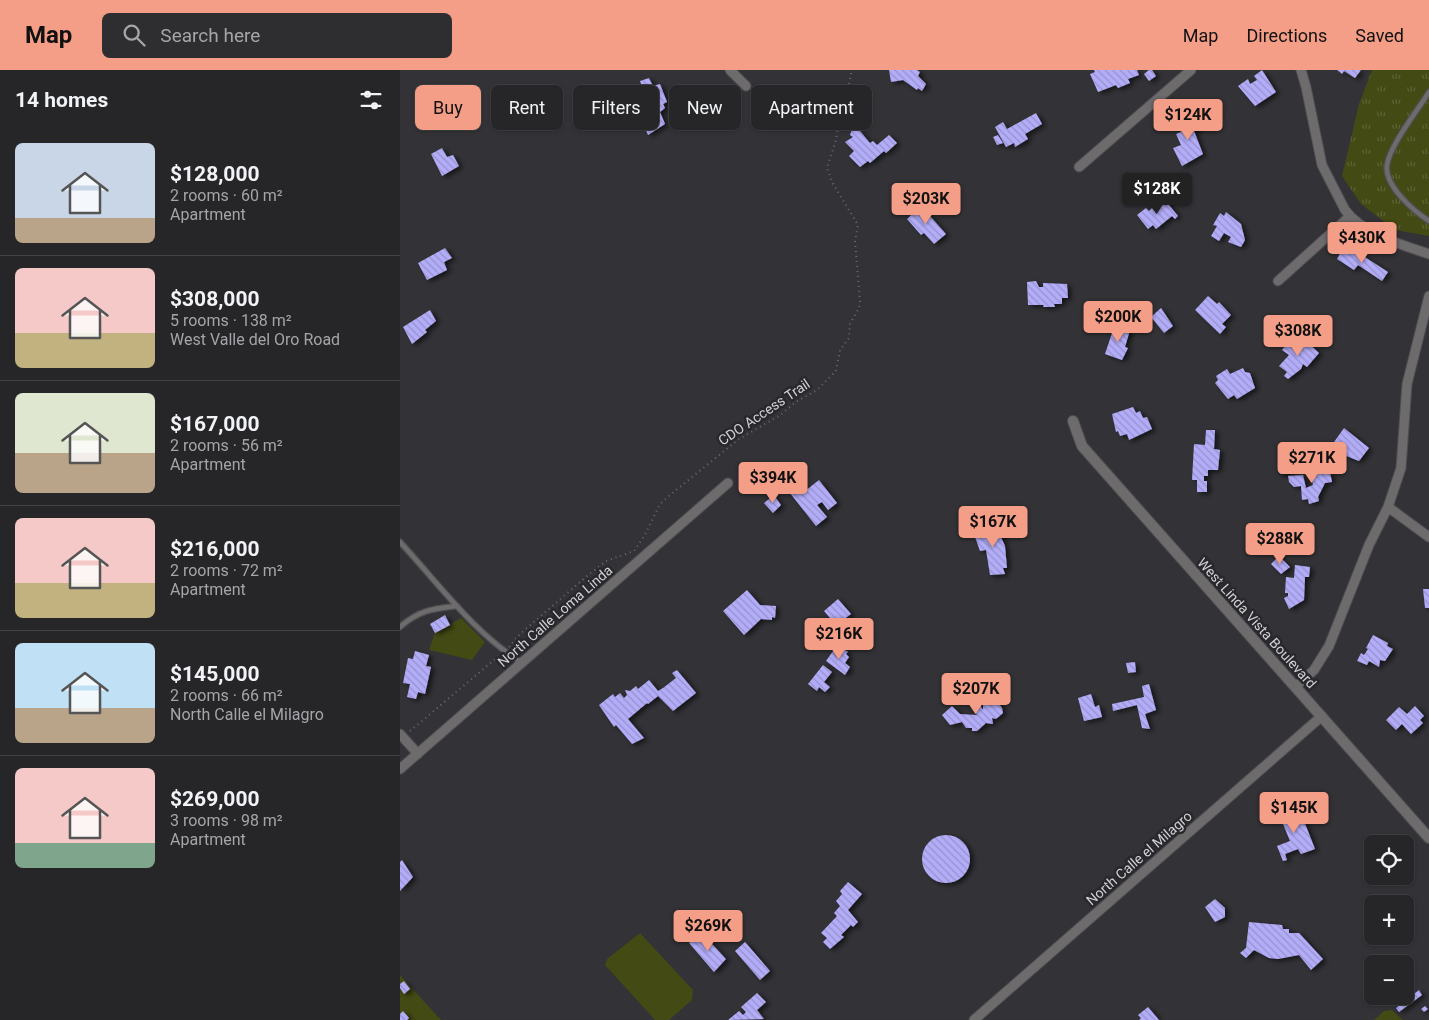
<!DOCTYPE html>
<meta charset="utf-8">
<style>
body{margin:0;font-family:Roboto,sans-serif;background:#2e2e31;color:#f1f3f6;height:100vh;display:flex;flex-direction:column;font-size:19px;white-space:nowrap}
*{box-sizing:border-box;margin:0}
p{font-size:16px;color:#a4a5a8}
.icon{flex:none;width:28px;height:28px;fill:none;stroke:currentColor;stroke-width:2;stroke-linecap:round;stroke-linejoin:round}
.map{position:relative;flex:1;overflow:hidden}
.side{display:flex;flex-direction:column;background:#262629;width:400px}
.side>*{flex:none}
.top-card{position:absolute;left:15px;top:15px;width:475px;height:45px;display:flex;gap:10px}
.buttons{position:absolute;left:964px;top:765px;display:grid;gap:10px}
.buttons a{display:grid;place-items:center;width:50px;height:50px;border-radius:8px;background:#262629;box-shadow:0 1px 4px #0004,0 0 0 1px #424346;font-size:25px}
.price{position:absolute;translate:-50% -42px;padding:0 11px;border-radius:5px;background:#f49e87;color:#111;font-size:16px;line-height:32px;filter:drop-shadow(0 1px 2px #0008)}
.price::after{content:'';position:absolute;left:50%;top:30px;width:15px;height:11px;margin-left:-8px;background:inherit;clip-path:polygon(0 0,100% 0,50% 100%)}
.price.on{background:#222;color:#fff}
ul{padding:0;list-style:none}
li{display:flex;align-items:center;gap:15px;height:125px;padding:0 15px}
li+li{border-top:1px solid #424346}
li span{display:grid;place-items:center;flex:none;width:140px;height:100px;border-radius:8px;color:#555}
li>.icon{margin-inline-start:auto}
span .icon{width:60px;height:60px;fill:#fffc;stroke-width:1}
li b{font-size:21px}
h2{display:flex;justify-content:space-between;align-items:center;height:60px;padding:0 15px;font-size:21px}
.tag{padding:0 18px;border-radius:8px;background:#262629;box-shadow:0 1px 4px #0004,0 0 0 1px #424346;font-size:18px;line-height:45px}
.tag.on{background:#f49e87;color:#111}
header{display:flex;align-items:center;gap:30px;box-sizing:border-box;height:70px;padding:0 25px;background:#f49e87;color:#111}
header strong{font-size:24px}
nav{display:flex;gap:28px;margin-inline-start:auto;font-size:18px}
.search{width:350px;height:45px;background:#2e2e31;display:flex;align-items:center;gap:12px;box-sizing:border-box;padding:0 18px;border-radius:8px;color:#a4a5a8;font-size:19px}
main{display:flex;flex:1;min-height:0}
.map>svg:first-child{display:block}
.grass{fill:url(#grass-tufts)}
.pitch{fill:#434a14}
.building{fill:url(#building-back-hatch);filter:url(#shadow)}
.lines{fill:none;stroke-linecap:round;stroke-linejoin:round}
.service-casing{stroke:#4f4f53;stroke-width:7}
.minor-casing{stroke:#4f4f53;stroke-width:11}
.tertiary-casing{stroke:#4f4f53;stroke-width:12}
.path{stroke:#6b6b6f;stroke-width:2;stroke-dasharray:1 4;stroke-linecap:butt}
.service{stroke:#6e6b6c;stroke-width:4.5}
.minor{stroke:#6e6b6c;stroke-width:9}
.tertiary{stroke:#6e6b6c;stroke-width:10}
.labels{text-anchor:middle;stroke-width:5;stroke-linejoin:round;paint-order:stroke}
.street-label{font-size:14px;fill:#d2d2d5;stroke:#28282d}
</style>
<header>
<strong>Map</strong>
<div class="search"><svg class="icon" aria-label="search" viewBox="0 0 24 24"><circle cx="10" cy="10" r="6"/><path d="M15 15l6 6"/></svg>Search here</div>
<nav><a>Map</a><a>Directions</a><a>Saved</a></nav>
</header>
<main>
<section class="side">
<h2>14 homes<svg class="icon" aria-label="filters" viewBox="0 0 24 24"><path d="M4 7h16M4 17h16"/><circle cx="9" cy="7" r="2"/><circle cx="15" cy="17" r="2"/></svg></h2>
<ul>
<li><span style="background:linear-gradient(#c9d6e8 75%,#b9a48a 0)"><svg class="icon" aria-label="home" viewBox="0 0 24 24"><path d="M3 11l9-7 9 7M6 9v11h12V9"/></svg></span><div><b>$128,000</b><p>2 rooms · 60 m²</p><p>Apartment</p></div></li>
<li><span style="background:linear-gradient(#f6c9c9 65%,#c2b280 0)"><svg class="icon" aria-label="home" viewBox="0 0 24 24"><path d="M3 11l9-7 9 7M6 9v11h12V9"/></svg></span><div><b>$308,000</b><p>5 rooms · 138 m²</p><p>West Valle del Oro Road</p></div></li>
<li><span style="background:linear-gradient(#dfe7d0 60%,#b9a48a 0)"><svg class="icon" aria-label="home" viewBox="0 0 24 24"><path d="M3 11l9-7 9 7M6 9v11h12V9"/></svg></span><div><b>$167,000</b><p>2 rooms · 56 m²</p><p>Apartment</p></div></li>
<li><span style="background:linear-gradient(#f6c9c9 65%,#c2b280 0)"><svg class="icon" aria-label="home" viewBox="0 0 24 24"><path d="M3 11l9-7 9 7M6 9v11h12V9"/></svg></span><div><b>$216,000</b><p>2 rooms · 72 m²</p><p>Apartment</p></div></li>
<li><span style="background:linear-gradient(#bfe0f5 65%,#b9a48a 0)"><svg class="icon" aria-label="home" viewBox="0 0 24 24"><path d="M3 11l9-7 9 7M6 9v11h12V9"/></svg></span><div><b>$145,000</b><p>2 rooms · 66 m²</p><p>North Calle el Milagro</p></div></li>
<li><span style="background:linear-gradient(#f6c9c9 75%,#7fa58c 0)"><svg class="icon" aria-label="home" viewBox="0 0 24 24"><path d="M3 11l9-7 9 7M6 9v11h12V9"/></svg></span><div><b>$269,000</b><p>3 rooms · 98 m²</p><p>Apartment</p></div></li>
</ul>
</section>
<div class="map">
<svg width="1029" height="950" viewBox="0 0 1029 950">
<defs>
<pattern id="grass-tufts" width="24" height="20" patternUnits="userSpaceOnUse" patternTransform="scale(1.25)"><rect width="24" height="20" fill="#434a14"/><path d="M3 7l-1-3M5 7V3M7 7l1-3M15 17l-1-3M17 17v-4M19 17l1-3" fill="none" stroke="#5d6335"/></pattern>
<pattern id="building-back-hatch" width="6" height="6" patternUnits="userSpaceOnUse" patternTransform="scale(1.25)"><rect width="6" height="6" fill="#b3adf9"/><path d="M-1 5l2 2M0 0l6 6M5-1l2 2" fill="none" stroke="#9692cb"/></pattern>
<filter id="shadow"><feDropShadow dx="3.5" dy="2" stdDeviation="2.5" flood-color="#0009"/></filter>
</defs>
<rect width="100%" height="100%" fill="#323237"/>
<!-- grass -->
<path class="grass" d="M972,0H1029V166L995,160L961,134L942,106L959,34Z"/>
<!-- pitch -->
<path class="pitch" d="M61,548L85,572L72,590L29,580L35,562Z
M240,863L293,920L292,930L269,950H255L205,895L207,889Z
M0,905L41,950H0Z
M992,940L1003,950H974L984,941Z"/>
<!-- building -->
<path class="building" d="M489,0H517L520,2L518,6L526,14L522,21L518,18L517,20L503,10L491,12Z
M694,0H737L739,5L728,9L730,13L718,18L716,15L698,22L690,4L695,2Z
M749,0H752L756,6L749,11L744,4Z
M862,0L876,22L855,36L838,16L848,9L850,14L857,10L854,6Z
M937,0H961L955,8L944,1L942,4Z
M249,8L253,16L260,14L267,32L263,34L265,38L260,42L265,54L248,65L230,23L243,19L240,11Z
M636,43L642,54L625,64L628,69L615,77L614,73L606,77L595,57L603,52L607,59Z
M796,45L802,57L794,61L803,84L782,96L773,78L781,75L776,64L781,62L777,54Z
M452,59L460,61L470,73L473,71L477,75L489,65L497,73L486,83L484,81L470,93L468,91L460,97L449,86L454,81L445,72L453,67L450,65Z
M598,65L603,73L597,75L593,67Z
M42,78L47,87L53,85L59,96L42,106L31,84Z
M764,129L778,146L775,149L772,146L756,159L753,155L748,159L737,145L746,138L749,141L752,138L754,140Z
M507,133L506,139L500,141L497,135Z
M521,136L546,164L534,174L524,163L521,165L507,149Z
M826,142L841,154L845,170L841,177L828,172L831,167L824,163L819,171L811,166L817,156L813,155L820,143L824,146Z
M45,178L52,188L44,192L47,200L27,210L18,193Z
M943,178L952,184L954,180L988,202L982,211L958,195L954,200L937,189Z
M636,211L639,217H643V213L667,214L668,228H662V234H654L655,237H643L644,235H628L627,212Z
M808,226L817,234L819,232L831,245L822,254L826,257L820,264L795,240Z
M761,238L773,256L764,263L751,247Z
M30,240L36,251L25,260L27,262L12,274L3,257Z
M719,256L730,260L725,277L728,278L722,290L705,284L713,260L717,261Z
M892,268L898,274L903,268L919,283L907,297L903,294L901,299L888,309L884,306L887,302L879,296L889,285L882,280Z
M843,298L845,302L850,303L855,318L837,329L834,325L828,329L815,313L818,310L816,306L827,299L830,304Z
M733,337L736,343L740,341L743,348L747,347L752,359L729,370L727,364L720,366L718,361L716,362L712,344Z
M944,358L969,378L959,391L929,379Z
M806,360H815L814,379L820,380L818,400H808V406H804V411H807V422H797V410H792L794,374L805,375Z
M889,387L890,404H880L878,388Z
M923,398L924,403L930,402L932,412L925,413L918,427L919,431L909,434L908,429L902,430L901,416L894,417L889,412L888,406L903,405L906,418L913,415L910,401Z
M396,410L405,421L419,410L437,433L428,440L422,432L417,435L427,447L416,456L386,418Z
M374,425L381,435L373,443L364,433Z
M603,456L605,464L600,465L605,476L607,498H603L605,504L590,505L586,480L580,481L575,467H577V459Z
M879,486L890,497L881,504L871,494Z
M895,495L910,497L909,507H905L904,530L889,539L884,528L888,526V523H885L886,507L894,508Z
M1023,519H1029V538H1025Z
M347,520L360,535L376,536L375,548L372,547V550L361,549L344,565L323,541Z
M438,529L451,544L436,555L424,541Z
M45,545L50,555L35,563L30,554Z
M460,553L468,564L458,573L449,563Z
M973,565L988,573L987,576L993,579L985,591L980,590L979,597L969,591L967,595L957,591L961,583L964,585L968,579L966,578Z
M438,574L448,582L446,584L449,587L445,593L450,597L445,605L426,591Z
M15,581L29,585L26,596L31,597L25,624L18,622L16,629L7,627L10,614L3,613L8,588L13,589Z
M735,592L736,602L728,603L726,593Z
M423,595L432,602L424,612L430,617L425,622L419,617L417,621L408,614Z
M277,600L296,623L273,641L258,626L248,634L247,633L228,649L244,668L232,674L216,655L214,657L199,635L213,624L215,627L220,623L224,628L227,625L225,620L230,621L236,616L238,619L249,610L258,621L263,618L276,608L272,603Z
M749,614L756,640L745,644L750,659L742,658L737,635L713,641L712,634L744,627L742,616Z
M691,624L695,637L699,635L702,647L684,651L678,628Z
M588,628L595,629L602,638L603,643L596,649L592,648L593,654L586,653L577,661H572V658H566L562,652L550,655L542,645L552,636L560,644L577,645L573,640L579,634L583,640V633Z
M1015,636L1024,646L1020,650L1023,653L1011,664L1002,654L996,660L986,650L999,637L1007,644Z
M888,732L895,752L891,754L892,756L904,751L915,779L901,784L898,779L885,784L887,790L883,791L877,776L890,771L876,737Z
M522 789a24 24 0 1 1 48 0a24 24 0 1 1-48 0Z
M2,790L13,807L0,821V792Z
M448,812L462,824L448,840L458,852L453,857L451,855L441,865L444,867L430,879L423,872L427,868L421,863L437,846L434,843L440,836L436,831L442,824L440,821Z
M815,829L825,838V847L815,852L805,837Z
M849,852L882,855L883,859H889V863H899L923,889L911,900L899,885L878,889L869,888L854,880L846,888L840,883L846,878Z
M302,863L326,889L314,902L289,873Z
M345,872L370,901L360,910L335,881Z
M4,911L10,919L4,924L0,918V914Z
M1019,920L1022,925L999,942L996,938Z
M357,923L366,932L357,940L364,949L328,950L339,941L343,945L346,942L341,937Z
M1025,936L1028,939L1024,942L1021,939Z
M748,937L759,950H739L741,948L738,945Z
M3,941L9,948L7,950H0V944Z"/>
<g class="lines">
<!-- service casing -->
<g class="service-casing">
<path id="service" d="M1029,22C1018,40 990,75 987,95C984,116 1014,141 1029,151
M0,472C39,514 73,562 122,593
M0,557C19,540 32,539 57,536"/>
</g>
<!-- minor casing -->
<g class="minor-casing">
<path id="minor" d="M330,0L346,16
M901,0L906,17L922,95L945,140C963,164 1002,175 1029,184
M679,97L791,0
M878,211L950,146
M988,437L1029,467
M895,617L914,600L929,576L969,475L988,437L1001,398L1007,314L1029,226
M0,664L18,684
M0,699L328,413
M574,950L922,646"/>
</g>
<!-- tertiary casing -->
<g class="tertiary-casing">
<path id="tertiary" d="M673,351L682,376L1029,768"/>
</g>
<!-- path -->
<path class="path" d="M109,577L120,564L187,506L206,491L234,481L245,465L260,434L270,425L339,369L379,346L396,332L417,320L436,301L440,280L449,268L450,254L459,238L460,231L455,171L458,155L432,112L427,98L436,70L443,25L449,14L452,0
M10,661L100,585"/>
<!-- service -->
<use href="#service" class="service"/>
<!-- minor -->
<use href="#minor" class="minor"/>
<!-- tertiary -->
<use href="#tertiary" class="tertiary"/>
</g>
<g class="labels">
<!-- street labels -->
<g class="street-label">
<text transform="translate(364 342) rotate(-34)" y="5">CDO Access Trail</text>
<text transform="translate(155 546) rotate(-41)" y="5">North Calle Loma Linda</text>
<text transform="translate(857 553) rotate(48)" y="5">West Linda Vista Boulevard</text>
<text transform="translate(739 788) rotate(-41)" y="5">North Calle el Milagro</text>
</g>
</g>
</svg>
<div class="buttons">
<a><svg class="icon" aria-label="locate" viewBox="0 0 24 24"><circle cx="12" cy="12" r="6"/><path d="M12 2v4M12 18v4M2 12h4M18 12h4"/></svg></a>
<a>+</a>
<a>−</a>
</div>
<b class="price" style="left:788px;top:71px">$124K</b>
<b class="price on" style="left:757px;top:145px">$128K</b>
<b class="price" style="left:526px;top:155px">$203K</b>
<b class="price" style="left:962px;top:194px">$430K</b>
<b class="price" style="left:718px;top:273px">$200K</b>
<b class="price" style="left:898px;top:287px">$308K</b>
<b class="price" style="left:912px;top:414px">$271K</b>
<b class="price" style="left:373px;top:434px">$394K</b>
<b class="price" style="left:593px;top:478px">$167K</b>
<b class="price" style="left:880px;top:495px">$288K</b>
<b class="price" style="left:439px;top:590px">$216K</b>
<b class="price" style="left:576px;top:645px">$207K</b>
<b class="price" style="left:894px;top:764px">$145K</b>
<b class="price" style="left:308px;top:882px">$269K</b>
<div class="top-card">
<a class="tag on">Buy</a>
<a class="tag">Rent</a>
<a class="tag">Filters</a>
<a class="tag">New</a>
<a class="tag">Apartment</a>
</div>
</div>
</main>
